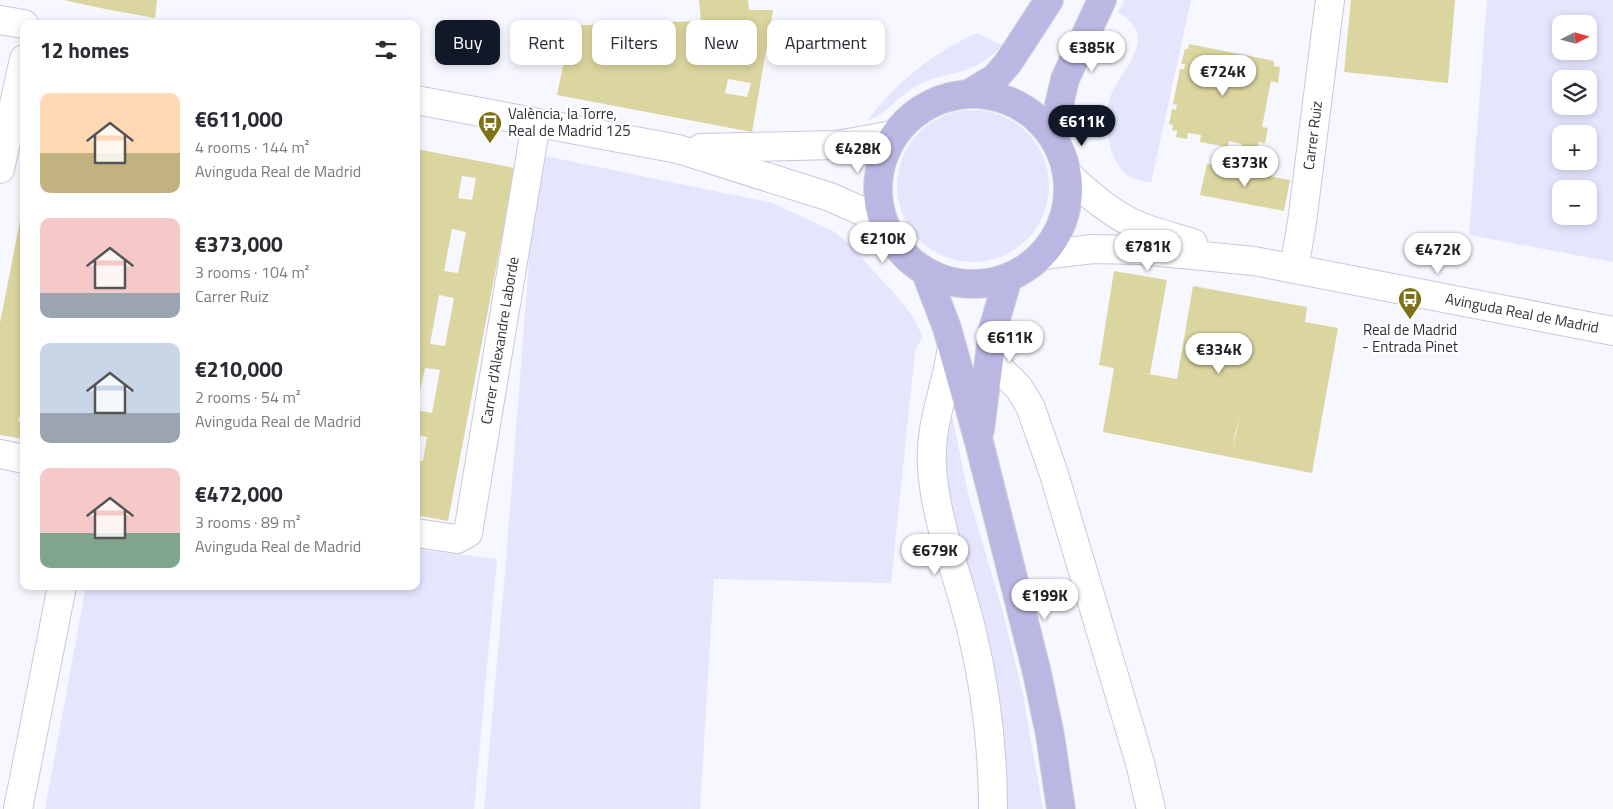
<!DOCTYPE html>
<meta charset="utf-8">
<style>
body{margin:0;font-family:"Titillium Web",sans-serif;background:#f2f2f3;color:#2b2b33;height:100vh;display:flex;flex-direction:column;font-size:19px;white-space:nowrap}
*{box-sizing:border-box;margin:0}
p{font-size:16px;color:#7c7c81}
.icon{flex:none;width:28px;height:28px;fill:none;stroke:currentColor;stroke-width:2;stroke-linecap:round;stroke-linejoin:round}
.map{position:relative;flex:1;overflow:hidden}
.panel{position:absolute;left:20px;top:20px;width:400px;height:570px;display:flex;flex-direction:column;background:#fff;border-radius:10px;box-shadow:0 2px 8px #0003}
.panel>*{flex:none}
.banner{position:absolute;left:435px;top:20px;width:475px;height:45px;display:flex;gap:10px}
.needle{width:32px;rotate:84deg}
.controls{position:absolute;left:1552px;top:15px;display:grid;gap:10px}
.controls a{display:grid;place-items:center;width:45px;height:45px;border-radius:10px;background:#fff;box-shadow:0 2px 8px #0003;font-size:25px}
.price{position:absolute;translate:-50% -42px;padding:0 11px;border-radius:18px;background:#fff;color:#222;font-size:16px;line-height:32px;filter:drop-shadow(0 1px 2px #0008)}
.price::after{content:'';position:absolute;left:50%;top:30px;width:15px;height:11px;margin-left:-8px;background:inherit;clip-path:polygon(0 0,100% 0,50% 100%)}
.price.selected{background:#111827;color:#fff}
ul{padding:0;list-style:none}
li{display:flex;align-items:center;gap:15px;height:125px;padding:0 20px}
li span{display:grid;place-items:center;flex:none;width:140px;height:100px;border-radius:10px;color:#555}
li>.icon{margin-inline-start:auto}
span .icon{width:60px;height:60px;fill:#fffc;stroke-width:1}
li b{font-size:21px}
h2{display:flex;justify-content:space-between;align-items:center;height:60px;padding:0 20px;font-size:21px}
.tag{padding:0 18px;border-radius:10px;background:#fff;box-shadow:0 2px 8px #0003;font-size:18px;line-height:45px}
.tag.selected{background:#111827;color:#fff}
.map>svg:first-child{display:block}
.green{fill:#e5e5fe;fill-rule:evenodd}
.building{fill:#dbd59f;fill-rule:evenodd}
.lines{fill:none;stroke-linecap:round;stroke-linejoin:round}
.minor-casing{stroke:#c9c8db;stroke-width:30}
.major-casing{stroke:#d6d6d8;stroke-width:30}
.minor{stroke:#fff;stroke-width:28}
.major{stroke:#bbb7e3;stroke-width:28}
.labels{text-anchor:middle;stroke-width:4.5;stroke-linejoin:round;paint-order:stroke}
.poi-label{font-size:15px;fill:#33323a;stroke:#fff;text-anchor:start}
.street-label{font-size:15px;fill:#33323a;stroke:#fff}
</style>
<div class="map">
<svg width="1613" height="809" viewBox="0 0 1613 809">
<rect width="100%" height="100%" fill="#f7f7ff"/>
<!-- green -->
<path class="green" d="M1124,0H1191L1151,183C1144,181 1135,180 1129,176C1110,165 1103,125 1108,105C1112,83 1134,65 1138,42C1140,28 1128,19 1118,12Z
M1487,0H1613V262L1469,235ZM1561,24H1589V51H1561ZM1561,79H1589V106H1561ZM1561,134H1589V161H1561ZM1561,189H1589V216H1561Z
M977,33L1002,45C975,76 953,69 920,84C901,93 887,114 867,121C897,82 932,53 977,33Z
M897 186a76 76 0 1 1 152 0a76 76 0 1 1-152 0Z
M545,156L773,203L835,232L849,244L893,292L912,315L923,337L916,348L913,371L891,583L714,579L700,809H484L506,561L536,168Z
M948,395L968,494L1003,612L1023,695L1043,809H1000L942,470Z
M416,549L497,559L474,809H45L86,586H416Z"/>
<!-- building -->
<path class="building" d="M64,0H157L155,18L100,8Z
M699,0H748L749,10H773L752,132L557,95L564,61L555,59L561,26L701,21ZM728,79L751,83L747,97L725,93Z
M1351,0H1455L1448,83L1344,72Z
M1189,44L1274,61V66L1280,67L1278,83L1271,81L1262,127L1268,128L1265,143L1258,142V146H1253L1251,152L1241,150L1242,144L1229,141L1228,147L1200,142L1201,135L1188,133L1187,139L1176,137L1177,131L1172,130L1173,125L1169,124L1172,109L1176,110L1177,105L1173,104L1180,69H1184L1185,64H1181L1185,49H1188Z
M416,149L515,168L448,521L416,515L420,478L416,477V460L423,461L427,437L416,435V410L432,413L440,370L425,368L416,409ZM462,176L476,178L472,200L458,198ZM452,229L466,232L458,273L444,271ZM439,295L454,298L445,346L430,344Z
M1207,164L1290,180L1284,211L1200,195Z
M23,205L24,402L18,421L24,422V439L0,435V323Z
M1114,271L1167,280L1150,374L1131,371L1177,379L1193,286L1307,307L1305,322L1338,328L1312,473L1103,432L1114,368L1099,365ZM1239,418V419L1233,449L1235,435Z"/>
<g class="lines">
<!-- minor casing -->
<g class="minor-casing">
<g id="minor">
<path d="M0,20L24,24"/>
<path d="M416,100L678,149L830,197L882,220"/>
<path d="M701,148L837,145L893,135"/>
<path d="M0,169L24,59"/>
<path d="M1067,174C1090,195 1114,217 1144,228C1160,234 1177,238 1193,243"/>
<path id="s1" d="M1042,255L1093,249L1140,250L1254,261L1613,331"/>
<path id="s2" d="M1294,269L1302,222L1330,0"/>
<path d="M952,346C947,387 929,424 932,466C935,521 958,575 971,628C986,689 993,747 993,809"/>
<path d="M990,353L997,366L1019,388L1030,406L1054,474L1140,763L1151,809"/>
<path d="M0,454L24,459"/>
<path id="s3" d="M416,533L457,539L468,533L536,123"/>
<path d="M18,809L62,586"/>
</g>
</g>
<!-- major casing -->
<g class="major-casing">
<path id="major" d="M970,93L995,78L1008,63L1049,0
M878 189a95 95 0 1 1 190 0a95 95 0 1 1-190 0Z
M1052,136L1065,79L1102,0
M926,273L947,328L979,442L1037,673L1050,735L1061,809
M980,430L993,329L1008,278"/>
</g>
<!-- minor -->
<use href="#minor" class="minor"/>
<!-- major -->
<use href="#major" class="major"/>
</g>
<!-- icons -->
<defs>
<g id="bus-pin" transform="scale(1.25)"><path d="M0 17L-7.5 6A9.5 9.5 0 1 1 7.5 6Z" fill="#7e7314" stroke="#fff"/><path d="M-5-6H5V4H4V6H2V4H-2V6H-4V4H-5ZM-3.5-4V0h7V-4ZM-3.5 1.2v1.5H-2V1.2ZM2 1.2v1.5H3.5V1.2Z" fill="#fff"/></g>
</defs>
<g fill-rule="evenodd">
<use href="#bus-pin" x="490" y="123"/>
<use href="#bus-pin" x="1410" y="299"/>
</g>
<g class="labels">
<!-- poi labels -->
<g class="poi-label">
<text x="508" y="119">València, la Torre,<tspan x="508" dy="17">Real de Madrid 125</tspan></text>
<text x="1410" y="335" text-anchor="middle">Real de Madrid<tspan x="1410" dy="17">- Entrada Pinet</tspan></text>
</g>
<!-- street labels -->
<g class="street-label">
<text dy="5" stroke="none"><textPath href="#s2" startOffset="135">Carrer Ruiz</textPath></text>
<text dy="5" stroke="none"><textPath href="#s1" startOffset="486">Avinguda Real de Madrid</textPath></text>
<text dy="5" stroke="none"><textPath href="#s3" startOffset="249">Carrer d'Alexandre Laborde</textPath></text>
</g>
</g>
</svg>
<div class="controls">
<a><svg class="needle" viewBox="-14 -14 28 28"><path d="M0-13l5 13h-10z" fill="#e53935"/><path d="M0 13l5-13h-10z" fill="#7c7c81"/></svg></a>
<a><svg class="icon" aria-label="layers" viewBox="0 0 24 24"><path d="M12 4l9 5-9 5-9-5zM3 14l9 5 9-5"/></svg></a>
<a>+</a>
<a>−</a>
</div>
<b class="price" style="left:1092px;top:73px">€385K</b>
<b class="price" style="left:1223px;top:97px">€724K</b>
<b class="price selected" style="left:1082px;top:147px">€611K</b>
<b class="price" style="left:858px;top:174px">€428K</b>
<b class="price" style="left:1245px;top:188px">€373K</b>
<b class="price" style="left:883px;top:264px">€210K</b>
<b class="price" style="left:1148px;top:272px">€781K</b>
<b class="price" style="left:1438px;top:275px">€472K</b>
<b class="price" style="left:1010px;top:363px">€611K</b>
<b class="price" style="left:1219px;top:375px">€334K</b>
<b class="price" style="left:935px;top:576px">€679K</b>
<b class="price" style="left:1045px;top:621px">€199K</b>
<div class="banner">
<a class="tag selected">Buy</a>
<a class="tag">Rent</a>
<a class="tag">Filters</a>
<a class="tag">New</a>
<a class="tag">Apartment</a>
</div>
<section class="panel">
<h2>12 homes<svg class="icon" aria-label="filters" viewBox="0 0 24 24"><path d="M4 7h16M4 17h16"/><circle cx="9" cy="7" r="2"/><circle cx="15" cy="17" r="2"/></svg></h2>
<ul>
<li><span style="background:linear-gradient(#ffd9b3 60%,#c2b280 0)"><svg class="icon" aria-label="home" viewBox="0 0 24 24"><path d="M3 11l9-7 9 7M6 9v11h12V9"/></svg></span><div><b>€611,000</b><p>4 rooms · 144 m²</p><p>Avinguda Real de Madrid</p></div></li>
<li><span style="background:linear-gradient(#f6c9c9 75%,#9aa5b1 0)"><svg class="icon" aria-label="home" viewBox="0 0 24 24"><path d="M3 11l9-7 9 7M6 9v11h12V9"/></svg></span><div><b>€373,000</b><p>3 rooms · 104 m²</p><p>Carrer Ruiz</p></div></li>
<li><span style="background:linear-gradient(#c9d6e8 70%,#9aa5b1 0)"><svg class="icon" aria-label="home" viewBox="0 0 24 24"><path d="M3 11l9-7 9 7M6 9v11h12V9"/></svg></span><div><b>€210,000</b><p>2 rooms · 54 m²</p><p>Avinguda Real de Madrid</p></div></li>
<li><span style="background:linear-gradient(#f6c9c9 65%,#7fa58c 0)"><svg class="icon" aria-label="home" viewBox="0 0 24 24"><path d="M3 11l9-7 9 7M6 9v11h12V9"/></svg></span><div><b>€472,000</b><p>3 rooms · 89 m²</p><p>Avinguda Real de Madrid</p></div></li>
</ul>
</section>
</div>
